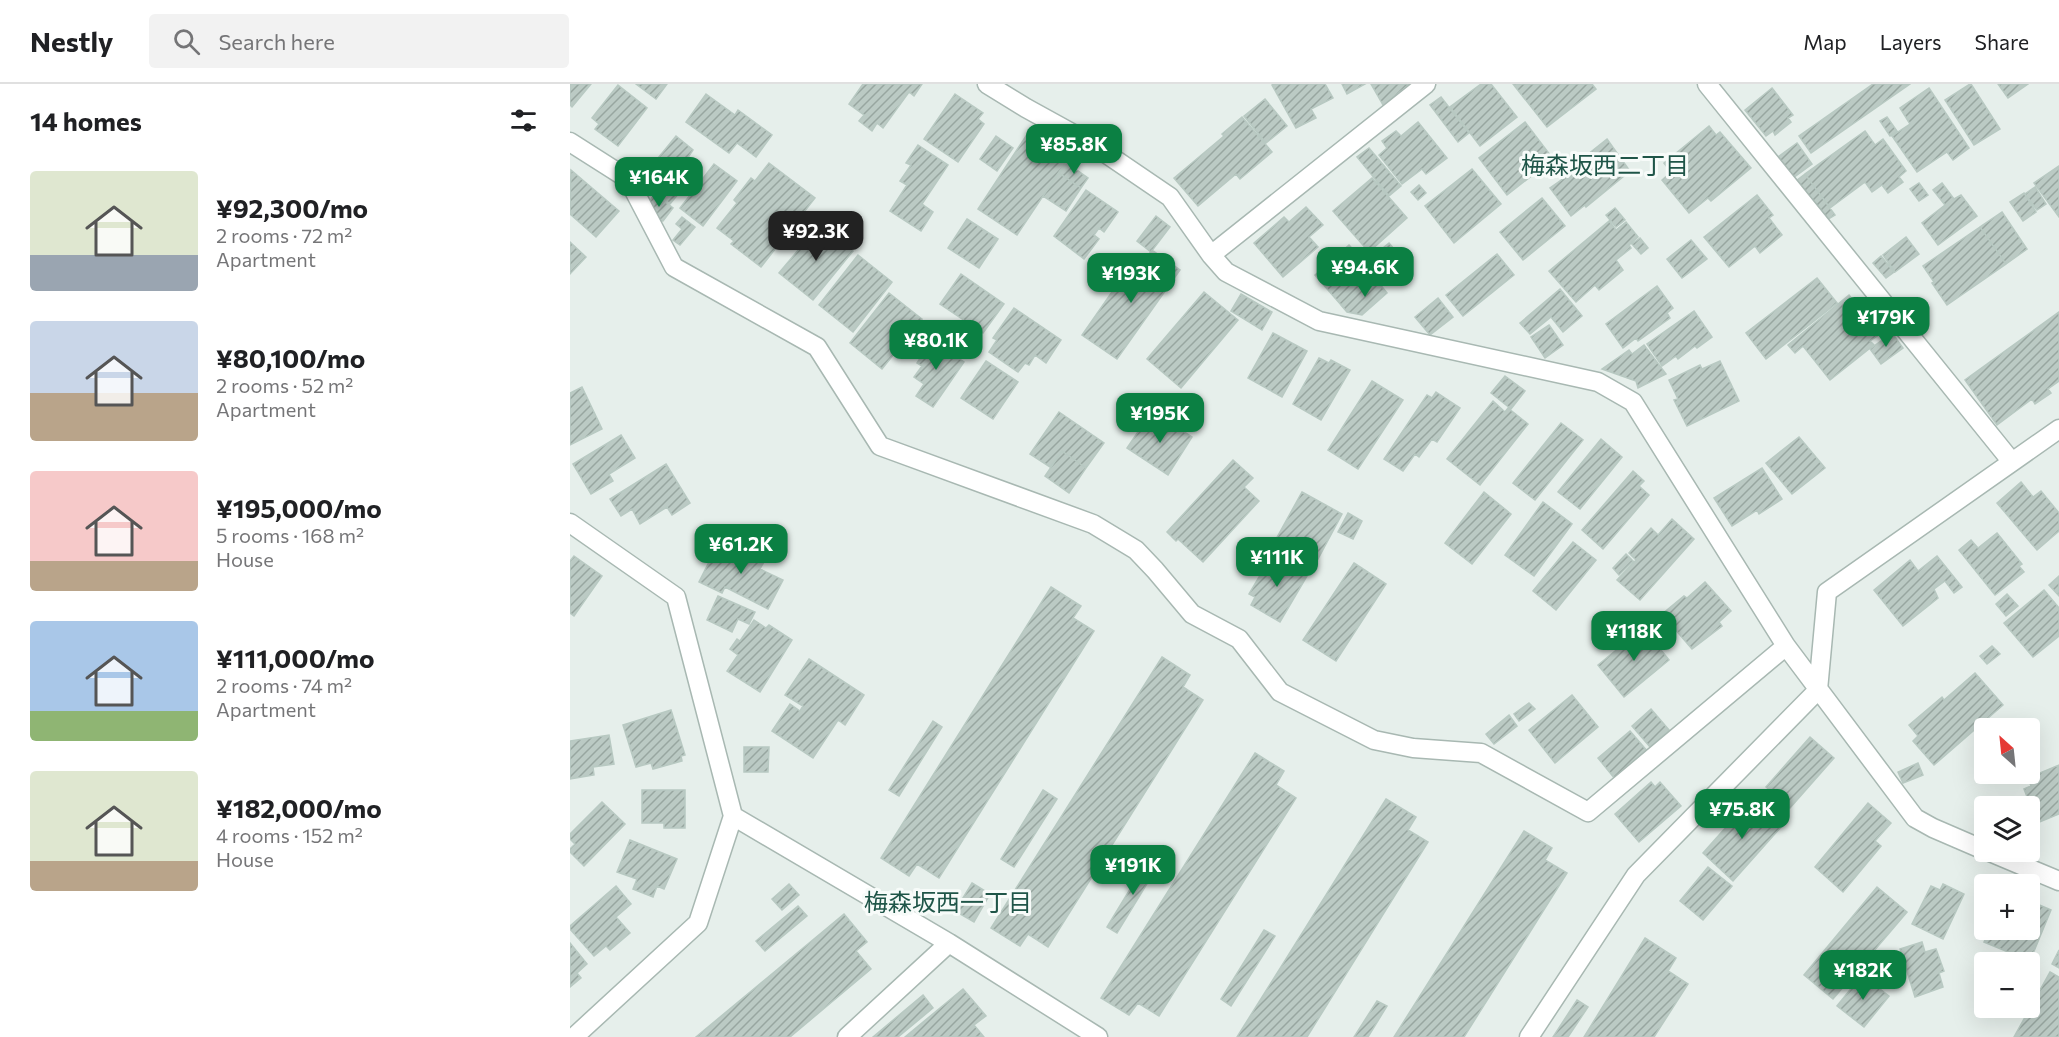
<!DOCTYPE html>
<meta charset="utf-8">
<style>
body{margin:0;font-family:Commissioner,"Noto Sans JP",sans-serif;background:#f2f2f2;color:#202124;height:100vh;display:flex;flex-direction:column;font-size:22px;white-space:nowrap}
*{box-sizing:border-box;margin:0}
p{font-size:20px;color:#757577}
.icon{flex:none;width:33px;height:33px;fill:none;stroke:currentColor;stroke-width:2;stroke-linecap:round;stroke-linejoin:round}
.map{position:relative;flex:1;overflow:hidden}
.panel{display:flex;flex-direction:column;background:#fff;width:570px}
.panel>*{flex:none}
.needle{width:39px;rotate:333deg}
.fabs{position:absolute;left:1404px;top:634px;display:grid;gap:12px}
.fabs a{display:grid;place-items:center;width:66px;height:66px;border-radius:6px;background:#fff;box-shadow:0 6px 24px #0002;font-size:30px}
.price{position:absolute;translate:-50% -51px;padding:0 14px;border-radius:12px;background:#0b8043;color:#fff;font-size:20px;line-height:39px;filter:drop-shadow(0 2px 3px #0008)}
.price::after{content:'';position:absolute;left:50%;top:36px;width:18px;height:14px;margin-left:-9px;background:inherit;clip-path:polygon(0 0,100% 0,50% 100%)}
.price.active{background:#222;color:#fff}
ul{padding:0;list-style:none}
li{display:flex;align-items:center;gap:18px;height:150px;padding:0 30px}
li span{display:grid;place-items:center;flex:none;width:168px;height:120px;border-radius:6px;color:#555}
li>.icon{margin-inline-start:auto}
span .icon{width:72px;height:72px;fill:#fffc;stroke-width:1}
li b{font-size:26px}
h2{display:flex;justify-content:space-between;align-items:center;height:72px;padding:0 30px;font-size:26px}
header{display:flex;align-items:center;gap:36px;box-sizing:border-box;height:84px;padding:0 30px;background:#fff;border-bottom:2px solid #e0e0e0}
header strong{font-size:28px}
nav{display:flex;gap:33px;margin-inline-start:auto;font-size:21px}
.search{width:420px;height:54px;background:#f2f2f2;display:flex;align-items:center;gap:15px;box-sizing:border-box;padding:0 21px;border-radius:6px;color:#757577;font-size:22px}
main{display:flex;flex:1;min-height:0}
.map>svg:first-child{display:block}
.building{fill:url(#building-hatch);stroke:#b8c9c2;stroke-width:1.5}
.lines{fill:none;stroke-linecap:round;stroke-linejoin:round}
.street-casing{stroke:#a8b8b2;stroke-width:21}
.street{stroke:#fff;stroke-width:18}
.labels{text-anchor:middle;stroke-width:6;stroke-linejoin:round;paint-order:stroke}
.neighbourhood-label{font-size:24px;fill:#1f5548;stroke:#f7fbf9}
</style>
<header>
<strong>Nestly</strong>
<div class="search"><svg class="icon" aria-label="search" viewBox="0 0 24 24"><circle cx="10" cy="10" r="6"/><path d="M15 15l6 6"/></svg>Search here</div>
<nav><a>Map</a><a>Layers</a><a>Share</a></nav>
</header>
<main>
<section class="panel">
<h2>14 homes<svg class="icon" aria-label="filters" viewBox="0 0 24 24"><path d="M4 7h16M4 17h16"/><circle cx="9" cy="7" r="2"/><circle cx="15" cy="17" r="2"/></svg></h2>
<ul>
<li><span style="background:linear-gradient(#dfe7d0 70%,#9aa5b1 0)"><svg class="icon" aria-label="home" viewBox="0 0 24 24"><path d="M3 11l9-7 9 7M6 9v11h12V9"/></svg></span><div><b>¥92,300/mo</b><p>2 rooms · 72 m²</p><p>Apartment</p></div></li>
<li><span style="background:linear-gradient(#c9d6e8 60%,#b9a48a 0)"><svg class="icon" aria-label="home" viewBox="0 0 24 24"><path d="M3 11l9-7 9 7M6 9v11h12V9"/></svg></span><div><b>¥80,100/mo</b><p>2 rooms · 52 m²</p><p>Apartment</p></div></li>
<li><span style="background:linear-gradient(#f6c9c9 75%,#b9a48a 0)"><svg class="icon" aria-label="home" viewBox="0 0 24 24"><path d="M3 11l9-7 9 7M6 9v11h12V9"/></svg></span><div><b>¥195,000/mo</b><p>5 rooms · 168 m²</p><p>House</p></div></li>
<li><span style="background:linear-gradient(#a9c7e8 75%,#8fb573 0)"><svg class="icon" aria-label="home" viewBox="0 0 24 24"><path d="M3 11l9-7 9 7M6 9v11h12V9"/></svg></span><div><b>¥111,000/mo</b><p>2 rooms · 74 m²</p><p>Apartment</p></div></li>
<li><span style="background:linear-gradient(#dfe7d0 75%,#b9a48a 0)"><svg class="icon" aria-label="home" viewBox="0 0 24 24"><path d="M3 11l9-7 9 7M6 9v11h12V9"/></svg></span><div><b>¥182,000/mo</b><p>4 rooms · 152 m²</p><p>House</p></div></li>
</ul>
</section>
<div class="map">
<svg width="1489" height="953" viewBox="0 0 1489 953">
<defs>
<pattern id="building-hatch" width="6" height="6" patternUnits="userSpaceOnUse" patternTransform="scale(1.5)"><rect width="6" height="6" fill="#bbcac4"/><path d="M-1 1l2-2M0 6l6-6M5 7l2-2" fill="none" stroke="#98a6a0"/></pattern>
</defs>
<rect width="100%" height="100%" fill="#e6efeb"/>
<!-- building -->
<path class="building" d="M0,0H21L2,23L0,21Z
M66,0H97L86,15Z
M293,0H352L344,12L339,8L313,44L307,39L302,47L289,37L294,31L279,20Z
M704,0H755L763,14L741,25L746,34L726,44L702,1Z
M772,0H795L777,10Z
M801,0H840L813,21Z
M911,0H921L947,33L910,62L880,23Z
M943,0H1022L1026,5L977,43Z
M1303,0H1340L1241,69L1229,52Z
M1400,0H1401L1430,45L1404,61L1375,16Z
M1428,0H1458L1438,14Z
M48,1L77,24L48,62L25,45L29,40L22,34Z
M1202,4L1223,31L1218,34L1221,38L1205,51L1203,47L1196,52L1175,26Z
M1359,4L1399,64L1383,76L1377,68L1347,88L1322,52L1340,40L1330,24Z
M136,10L165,31L168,26L202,51L186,73L167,59L159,69L116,38Z
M385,10L413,29L408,35L414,40L388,78L354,55Z
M871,13L899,49L888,58L860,21Z
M695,15L717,42L696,59L674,32Z
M672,33L702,68L670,95L666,90L628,122L604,94L654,52L652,50Z
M1317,33L1327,47L1320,52L1310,37Z
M848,38L877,74L856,90L852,85L832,100L809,71L817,64L812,57L826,47L831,52Z
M955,38L981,72L972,79L974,82L937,111L909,74Z
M1139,42L1146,51L1150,48L1181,84L1141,117L1138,114L1119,129L1092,96L1101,88L1094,79Z
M1295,47L1305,61L1313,55L1336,87L1329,93L1333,98L1318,109L1312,101L1302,108L1295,98L1260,124L1235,90Z
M106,52L123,66L117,75L129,85L100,120L71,95Z
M426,52L443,64L427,87L410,75Z
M456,52L495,79L447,151L408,125Z
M1037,55L1060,87L1016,123L1015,121L1001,132L980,104L994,94L992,91Z
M1227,59L1242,80L1223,94L1208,73Z
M348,61L378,81L352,120L363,128L351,147L320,127L337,101L330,97L341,81L336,79Z
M799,64L831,102L819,112L787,73Z
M199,79L245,114L191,183L161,160L164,157L147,144L167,119L164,116L181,94L185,97Z
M497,79L518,94L511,104L489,89Z
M144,80L167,97L133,142L110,124Z
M1489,82V133L1464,99Z
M902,85L931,120L884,159L855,122Z
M1,86L49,127L26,153L0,130Z
M489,89L511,104L496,127L473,112Z
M1235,90L1265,131L1255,137L1226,97Z
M802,94L837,134L799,168L763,127Z
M1349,99L1358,111L1349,117L1340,105Z
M1372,99L1384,115L1391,111L1407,132L1368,161L1352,139L1375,121L1363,106Z
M849,101L856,109L848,116L841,108Z
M1465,103L1476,120L1467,126L1455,110Z
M516,106L548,128L534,148L529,144L524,151L529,155L514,175L484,152Z
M1454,109L1466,128L1453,137L1440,118Z
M85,110L103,124L93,137H85L76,121Z
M1187,111L1203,131L1199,134L1212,151L1190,169L1185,162L1159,183L1134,153Z
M972,114L995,142L953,176L930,148Z
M736,123L753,141L739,153L748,163L713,193L684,159L714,133L719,138Z
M1045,124L1055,136L1046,143L1036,131Z
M1432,128L1457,165L1436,180L1410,143Z
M586,132L600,143L581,168L567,157Z
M112,133L125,143L110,161L103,156L112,145L106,140Z
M397,135L428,155L409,184L378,164Z
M1039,137L1046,146L1056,138L1068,153L1059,161L1061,164L1046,176L1053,186L1029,206L1025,201L1006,218L979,187Z
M250,140L283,167L243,216L209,189Z
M1410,143L1436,180L1377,221L1362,199L1364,198L1353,182Z
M1336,153L1349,170L1325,188L1313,171Z
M1070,154L1078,164L1071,170L1062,160Z
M1121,156L1137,175L1112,194L1097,175Z
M0,158L16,173L0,190Z
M819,159L837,181L820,195L802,173Z
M779,161L805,190L771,221L745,191Z
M582,166L610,186L547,275L512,251L560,182L567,187Z
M927,170L944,191L893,232L876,211Z
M288,171L322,198L283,248L249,221Z
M1311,172L1324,188L1316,194L1303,179Z
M391,190L434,220L413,249L370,220Z
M804,193L817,209L792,231L777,228L771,221Z
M1247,194L1267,219L1196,275L1176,249Z
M1087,202L1103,224L1097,229L1100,234L1068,257L1066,254L1053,264L1036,240Z
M990,205L1012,232L993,248L981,233L960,250L950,239Z
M634,208L668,236L611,304L577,275Z
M319,209L352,235L312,285L280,259Z
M671,210L702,228L692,246L661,227Z
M1279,211L1310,250L1300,257L1304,261L1260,296L1233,262L1225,269L1218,261Z
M868,214L883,233L860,251L845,233Z
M444,224L491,256L476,279L465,271L459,281L455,279L448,288L419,268L427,256L423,254Z
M1124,227L1142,253L1127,264L1125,262L1108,275L1106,272L1092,282L1077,260Z
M1489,228V297L1478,305L1481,309L1465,320L1462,315L1427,341L1395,296Z
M979,241L993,261L975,274L961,253Z
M703,249L737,267L712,313L678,294Z
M1322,249L1333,264L1311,280L1300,265Z
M363,254L384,268L382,270L394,278L363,323L346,312L354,300L344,293L352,282L347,279Z
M1074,261L1096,290L1068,304L1066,297L1032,285L1059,266L1062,270Z
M749,274L759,279L761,276L780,286L751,336L723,320Z
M416,277L448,298L423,335L391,314Z
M1150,277L1169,317L1117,342L1104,316L1108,315L1099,296L1130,281L1132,285Z
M935,292L955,307L941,325L921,309Z
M802,297L833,316L788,385L758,366Z
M12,303L32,345L0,361V309Z
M866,308L890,324L867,358L862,355L849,373L845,370L833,387L814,375L857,311L862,314Z
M923,317L935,328L938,324L958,340L910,401L877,375Z
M489,328L534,359L516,384L492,367L480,383L460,370Z
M590,332L622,353L598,391L557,364L576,336L584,341Z
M991,339L1013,356L965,416L943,399Z
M51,351L65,374L39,390L43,397L21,410L3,380Z
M1229,353L1255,384L1222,410L1196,379Z
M1031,355L1052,373L1010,425L988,408Z
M492,367L516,384L499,409L475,392Z
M663,376L683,394L674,403L689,417L633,478L608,455L606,457L597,448Z
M96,380L120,419L102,431L97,423L70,440L62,425L51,432L40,415Z
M1192,384L1212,415L1189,430L1187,426L1162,442L1144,414Z
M1063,387L1074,397L1069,402L1079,411L1033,465L1012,446Z
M1451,398L1463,413L1471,407L1489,429V447L1467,466L1427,419Z
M732,408L772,430L741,488L700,466Z
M914,408L941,430L902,480L875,459Z
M973,418L1002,440L964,492L935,471Z
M778,429L792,437L783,455L768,448Z
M1102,435L1124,455L1070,516L1047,496L1066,476L1059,469L1081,444L1088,451Z
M1427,449L1452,480L1449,482L1454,488L1425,511L1389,466L1401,456L1408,464Z
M157,457L195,476L190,485L213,496L198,525L155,503L152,509L129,498L148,460L154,463Z
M1003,458L1026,476L986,526L963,507Z
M1056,470L1063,477L1049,491L1043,484Z
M702,471L737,492L710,538L681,521L685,513L679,510Z
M4,472L32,492L4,532L0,529V477Z
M1367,472L1392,503L1384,509L1375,497L1364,505L1368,514L1333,542L1304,506L1340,476L1348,487Z
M784,479L816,500L766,577L733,556Z
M1489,492V512L1479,501Z
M1135,498L1161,527L1149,538L1152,542L1122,565L1092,530L1114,512L1117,514Z
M481,503L511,522L503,534L524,547L369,794L347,780L339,792L311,774Z
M1474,506L1489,524V552L1463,573L1434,539Z
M1437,510L1448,522L1436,532L1426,520Z
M148,512L185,528L179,540L168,535L162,548L137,536Z
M184,536L196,544L199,541L222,556L190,608L157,587L168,571L160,565L167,555L170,557Z
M1073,544L1099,576L1054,613L1028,581Z
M1422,562L1430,570L1417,580L1410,572Z
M592,573L620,591L613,603L633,616L478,863L458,850L450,862L421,844Z
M239,575L294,611L275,641L268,636L243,674L202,647L220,620L230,627L233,622L215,611Z
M1405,589L1433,621L1364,681L1343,657L1348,652L1339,641L1372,613L1374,616Z
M1002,611L1028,643L985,679L959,646Z
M959,619L965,625L949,637L944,630Z
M1081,625L1099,646L1080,663L1062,642Z
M101,626L115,671L111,672L112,677L83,685L81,679L66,683L53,641Z
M939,631L947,642L924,660L916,650Z
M363,637L372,643L329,712L319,706Z
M1060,647L1078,668L1045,695L1028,674Z
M39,651L44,680L23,683L24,691L0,695V657Z
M1240,653L1264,674L1220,724L1196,703Z
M174,663H199L198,688H174Z
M685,669L714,687L706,701L726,714L589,932L568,919L559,931L531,914Z
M1348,679L1353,691L1333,699L1328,688Z
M1489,681V730L1467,739L1454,705L1461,702L1458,694Z
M1081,698L1085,703L1090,698L1111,722L1069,758L1045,730Z
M72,706H115V744H94V739H72Z
M473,706L487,715L444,783L431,775Z
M1182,714L1212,742L1163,797L1133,769Z
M1453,714L1457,723H1432Z
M816,715L846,733L838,746L858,758L737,953H667Z
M32,718L55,740L14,782L0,768V765L5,760L0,755V750Z
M1298,719L1321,739L1305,757L1311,762L1273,808L1245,783Z
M954,747L982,764L975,776L997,789L894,953H824Z
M60,756L107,775L94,805L87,802L83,813L63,805L67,795L47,788Z
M579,774L589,780L547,849L537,843Z
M1138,783L1162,802L1133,836L1110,817Z
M402,799L420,810L404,838L385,827Z
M219,800L229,811L212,826L202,815Z
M1373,800L1394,810L1373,855L1342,840L1361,802L1370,806Z
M46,802L61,820L46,833L60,849L40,866L36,862L24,872L0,845V842Z
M1307,803L1337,828L1263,915L1234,891Z
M1460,817L1481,826L1460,877L1414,858L1419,846H1460Z
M228,822L237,832L195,867L186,857Z
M274,830L297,858L286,867L301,885L220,953H126Z
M694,846L705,852L661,922L651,915Z
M1075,854L1106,874L1098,887L1118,900L1084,953H1014Z
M1352,858L1355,868L1366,865L1374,887L1369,889L1373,903L1345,913L1330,865Z
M0,859L17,880L7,889L11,894L0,903Z
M1489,866V884L1482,880Z
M1480,888L1489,893V953H1444Z
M1292,891L1319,912L1294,943L1267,922Z
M393,905L416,932L404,941L414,953H335Z
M353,911L363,924L328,953H303Z
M1007,916L1018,923L998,953H983Z
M807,917L817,922L798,953H784Z"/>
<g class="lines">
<!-- street casing -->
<g class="street-casing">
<path id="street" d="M417,0L456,24L525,62L600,113L641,171L656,188L749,237L1028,298L1063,318L1216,562L1345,734L1363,744L1414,766
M1137,0L1442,378
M0,58L58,95L104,183L247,263L310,362L523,440L566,466L585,486L622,530L669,555L710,608L804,656L843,664L911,669L1018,728L1216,562
M641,171L856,0
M0,439L106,513L163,732L128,839L4,953
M163,732L379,859L528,953
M1420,768L1489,797
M277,953L379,859
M959,953L1066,791L1248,606L1257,508L1489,345"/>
</g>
<!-- street -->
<use href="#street" class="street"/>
</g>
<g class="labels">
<!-- neighbourhood labels -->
<g class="neighbourhood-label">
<text x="1035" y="90">梅森坂西二丁目</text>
<text x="378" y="827">梅森坂西一丁目</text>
</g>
</g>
</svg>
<div class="fabs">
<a><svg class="needle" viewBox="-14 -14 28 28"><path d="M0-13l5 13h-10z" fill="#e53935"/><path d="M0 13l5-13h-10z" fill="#757577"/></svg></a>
<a><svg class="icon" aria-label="layers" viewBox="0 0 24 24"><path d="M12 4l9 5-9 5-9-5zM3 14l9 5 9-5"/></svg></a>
<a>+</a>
<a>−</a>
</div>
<b class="price" style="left:504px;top:91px">¥85.8K</b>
<b class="price" style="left:89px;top:124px">¥164K</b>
<b class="price active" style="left:246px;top:178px">¥92.3K</b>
<b class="price" style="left:795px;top:214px">¥94.6K</b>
<b class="price" style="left:561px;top:220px">¥193K</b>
<b class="price" style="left:1316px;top:264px">¥179K</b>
<b class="price" style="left:366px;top:287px">¥80.1K</b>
<b class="price" style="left:590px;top:360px">¥195K</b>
<b class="price" style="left:171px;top:491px">¥61.2K</b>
<b class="price" style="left:707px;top:504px">¥111K</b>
<b class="price" style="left:1064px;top:578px">¥118K</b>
<b class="price" style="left:1172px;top:756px">¥75.8K</b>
<b class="price" style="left:563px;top:812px">¥191K</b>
<b class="price" style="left:1293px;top:917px">¥182K</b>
</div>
</main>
